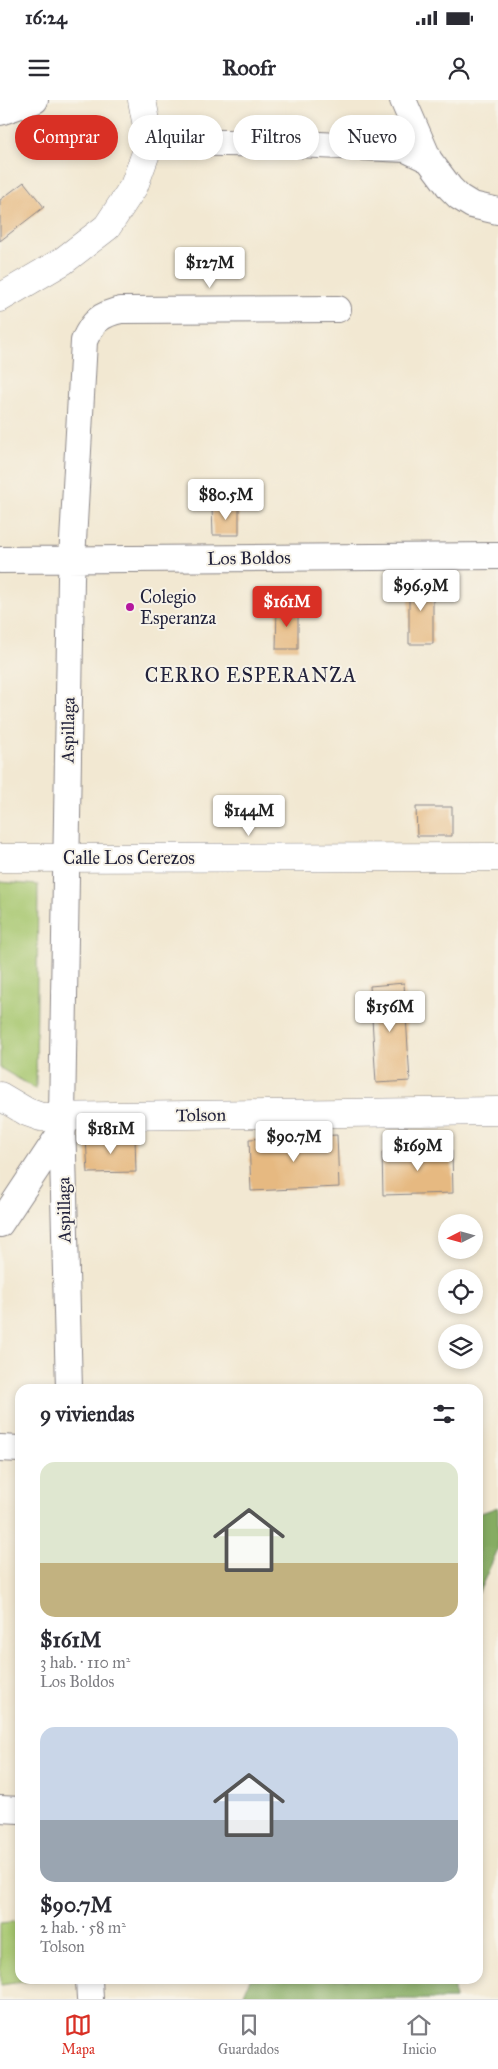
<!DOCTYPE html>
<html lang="es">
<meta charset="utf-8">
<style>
body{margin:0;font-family:"IM FELL Great Primer",serif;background:#f2f2f3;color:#2b2b33;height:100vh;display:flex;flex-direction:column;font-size:19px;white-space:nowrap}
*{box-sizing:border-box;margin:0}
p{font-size:16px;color:#7c7c81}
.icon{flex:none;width:28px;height:28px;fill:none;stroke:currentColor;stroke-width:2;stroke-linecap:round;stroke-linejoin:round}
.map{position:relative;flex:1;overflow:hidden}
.panel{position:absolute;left:15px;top:1284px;width:468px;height:600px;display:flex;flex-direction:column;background:#fff;border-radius:15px;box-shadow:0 2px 8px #0003}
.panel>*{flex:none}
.hud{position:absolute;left:15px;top:15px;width:469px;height:45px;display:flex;gap:10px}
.needle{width:32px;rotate:264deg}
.controls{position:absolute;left:438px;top:1114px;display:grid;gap:10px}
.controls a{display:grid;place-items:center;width:45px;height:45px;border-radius:50%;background:#fff;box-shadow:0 2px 8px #0003;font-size:25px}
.price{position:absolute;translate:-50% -42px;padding:0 11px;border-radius:5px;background:#fff;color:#222;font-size:16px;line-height:32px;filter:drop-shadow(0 1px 2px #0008)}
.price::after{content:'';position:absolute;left:50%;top:30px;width:15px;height:11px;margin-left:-8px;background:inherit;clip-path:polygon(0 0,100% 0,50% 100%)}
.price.active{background:#d93025;color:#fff}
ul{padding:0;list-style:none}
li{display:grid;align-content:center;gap:10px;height:265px;padding:0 25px}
li span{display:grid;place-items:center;height:155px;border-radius:15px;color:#555}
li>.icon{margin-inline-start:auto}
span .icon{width:90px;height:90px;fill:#fffc;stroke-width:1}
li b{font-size:21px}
h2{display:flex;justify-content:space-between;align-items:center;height:60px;padding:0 25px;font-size:21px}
.tag{padding:0 18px;border-radius:22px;background:#fff;box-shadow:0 2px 8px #0003;font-size:18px;line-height:45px}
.tag.active{background:#d93025;color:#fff}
.status{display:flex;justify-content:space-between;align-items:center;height:35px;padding:0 25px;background:#fff;direction:ltr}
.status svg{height:14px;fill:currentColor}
header{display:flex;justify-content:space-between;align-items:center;height:65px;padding:0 25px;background:#fff;font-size:22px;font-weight:700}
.menu{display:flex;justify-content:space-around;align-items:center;height:70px;border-top:1px solid #e1e1e2;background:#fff;font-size:14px;color:#7c7c81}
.menu a{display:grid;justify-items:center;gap:2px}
.menu .active{color:#d93025}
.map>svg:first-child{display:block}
.green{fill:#a7c76f;stroke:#647455}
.forest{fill:#85ac62;stroke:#54674e}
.building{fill:#e6b981}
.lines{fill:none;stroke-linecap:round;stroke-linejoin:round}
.street-casing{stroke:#8a8586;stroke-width:28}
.secondary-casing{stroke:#8a8586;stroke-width:29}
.street{stroke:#fff;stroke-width:26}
.secondary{stroke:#fff;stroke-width:28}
.poi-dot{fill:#b5179e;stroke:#f7f3e8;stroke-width:2}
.labels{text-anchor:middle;stroke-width:4;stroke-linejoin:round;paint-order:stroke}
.street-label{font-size:18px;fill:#22223b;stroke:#f7f3e8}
.poi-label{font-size:18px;fill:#22223b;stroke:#f7f3e8;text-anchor:start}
.quarter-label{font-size:20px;letter-spacing:1px;fill:#22223b;stroke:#f7f3e8}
</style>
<div class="status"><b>16:24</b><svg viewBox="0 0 49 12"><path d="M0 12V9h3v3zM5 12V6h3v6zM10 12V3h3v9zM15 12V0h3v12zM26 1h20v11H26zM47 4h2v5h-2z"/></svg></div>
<header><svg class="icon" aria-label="menu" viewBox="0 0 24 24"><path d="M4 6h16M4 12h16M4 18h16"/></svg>Roofr<svg class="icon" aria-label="person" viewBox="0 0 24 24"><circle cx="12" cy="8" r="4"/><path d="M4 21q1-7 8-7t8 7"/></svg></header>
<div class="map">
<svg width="498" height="1899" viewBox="0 0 498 1899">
<rect width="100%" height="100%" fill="#f7f3e8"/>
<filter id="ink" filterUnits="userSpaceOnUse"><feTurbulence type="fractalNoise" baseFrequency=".02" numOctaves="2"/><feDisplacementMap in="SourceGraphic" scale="10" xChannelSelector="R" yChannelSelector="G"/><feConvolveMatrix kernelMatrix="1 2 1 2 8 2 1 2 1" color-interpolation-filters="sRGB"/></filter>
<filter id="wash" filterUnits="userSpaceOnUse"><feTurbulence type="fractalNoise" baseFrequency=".0096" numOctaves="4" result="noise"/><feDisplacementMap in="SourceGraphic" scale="20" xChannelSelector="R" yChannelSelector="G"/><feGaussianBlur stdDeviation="1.12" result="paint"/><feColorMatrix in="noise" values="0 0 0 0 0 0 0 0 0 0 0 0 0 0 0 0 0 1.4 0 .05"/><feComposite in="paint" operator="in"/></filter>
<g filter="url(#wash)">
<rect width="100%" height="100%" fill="#f2e8d2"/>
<!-- green -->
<path class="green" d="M0,782L38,785L36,989L0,968Z
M20,1821V1879H46L0,1885V1823Z"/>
<!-- forest -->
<path class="forest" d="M498,1407V1449L478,1494V1414Z
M250,1879H453L455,1899H242Z"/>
<g id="blocks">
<!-- building -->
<path class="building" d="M24,82L44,107L0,141V100Z
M212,408H239V435H213Z
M433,480V544H409V481Z
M277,506L298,507V549H276Z
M416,707H452V736H417Z
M404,883L410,981L376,983L370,886Z
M337,1035L339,1087L251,1091L249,1039Z
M135,1037L136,1072L88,1073L86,1038Z
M452,1050L453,1093L383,1095L382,1052Z"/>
</g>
</g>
<g filter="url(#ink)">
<use href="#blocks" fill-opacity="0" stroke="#8a8586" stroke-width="1"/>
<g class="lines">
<!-- street casing -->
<g class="street-casing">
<path id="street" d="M403,0L429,60
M0,12L35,0
M150,42L297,44L406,49L429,60L450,88L459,97L472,105L498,111
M0,460L498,456
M0,1124L63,1029
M69,1289L62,1017L71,478L84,241C92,222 101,214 121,210L338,209
M0,1348L20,1349
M0,1709L20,1710
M89,1879L90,1899"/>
</g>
<!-- secondary casing -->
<g class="secondary-casing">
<path id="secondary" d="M0,198L63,161L107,127L134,86L150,42L142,0
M0,758L498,757
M0,996L27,1012L41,1017L498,1011"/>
</g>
<!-- street -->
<use href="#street" class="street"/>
<!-- secondary -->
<use href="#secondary" class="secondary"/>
</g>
</g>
<!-- markers -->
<circle class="poi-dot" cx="130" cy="507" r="5"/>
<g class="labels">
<!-- street labels -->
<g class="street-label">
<text transform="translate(249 458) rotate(-1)" y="6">Los Boldos</text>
<text transform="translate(68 630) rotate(-89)" y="6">Aspillaga</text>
<text x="129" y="764">Calle Los Cerezos</text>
<text transform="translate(201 1015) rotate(-1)" y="6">Tolson</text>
<text transform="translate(64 1110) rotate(-91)" y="6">Aspillaga</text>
</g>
<!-- poi labels -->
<g class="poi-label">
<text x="140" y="503">Colegio<tspan x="140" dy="21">Esperanza</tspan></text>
</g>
<!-- quarter labels -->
<g class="quarter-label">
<text x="251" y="582">CERRO ESPERANZA</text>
</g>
</g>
</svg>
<div class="controls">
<a><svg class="needle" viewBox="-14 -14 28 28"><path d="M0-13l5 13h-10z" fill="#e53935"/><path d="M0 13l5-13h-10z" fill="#7c7c81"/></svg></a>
<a><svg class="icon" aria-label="locate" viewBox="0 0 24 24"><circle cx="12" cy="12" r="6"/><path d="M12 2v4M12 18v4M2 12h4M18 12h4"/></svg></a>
<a><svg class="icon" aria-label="layers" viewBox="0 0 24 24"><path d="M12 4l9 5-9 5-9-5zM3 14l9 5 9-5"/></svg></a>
</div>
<b class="price" style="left:210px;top:189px">$127M</b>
<b class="price" style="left:226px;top:421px">$80.5M</b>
<b class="price" style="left:421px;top:512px">$96.9M</b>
<b class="price active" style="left:287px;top:528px">$161M</b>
<b class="price" style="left:249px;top:737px">$144M</b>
<b class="price" style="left:390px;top:933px">$156M</b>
<b class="price" style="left:111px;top:1055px">$181M</b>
<b class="price" style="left:294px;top:1063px">$90.7M</b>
<b class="price" style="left:418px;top:1072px">$169M</b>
<div class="hud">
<a class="tag active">Comprar</a>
<a class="tag">Alquilar</a>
<a class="tag">Filtros</a>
<a class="tag">Nuevo</a>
</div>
<section class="panel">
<h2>9 viviendas<svg class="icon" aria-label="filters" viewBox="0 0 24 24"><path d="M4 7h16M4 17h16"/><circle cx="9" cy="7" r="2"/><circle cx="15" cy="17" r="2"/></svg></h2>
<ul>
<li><span style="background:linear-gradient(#dfe7d0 65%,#c2b280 0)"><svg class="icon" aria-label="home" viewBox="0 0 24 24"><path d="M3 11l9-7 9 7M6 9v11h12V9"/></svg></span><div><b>$161M</b><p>3 hab. · 110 m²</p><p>Los Boldos</p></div></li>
<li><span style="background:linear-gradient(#c9d6e8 60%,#9aa5b1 0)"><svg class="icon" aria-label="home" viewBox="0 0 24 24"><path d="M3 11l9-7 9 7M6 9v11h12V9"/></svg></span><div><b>$90.7M</b><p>2 hab. · 58 m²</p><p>Tolson</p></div></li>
</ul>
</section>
</div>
<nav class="menu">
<a class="active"><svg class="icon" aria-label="map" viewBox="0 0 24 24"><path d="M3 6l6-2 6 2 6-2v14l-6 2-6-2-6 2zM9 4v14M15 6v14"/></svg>Mapa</a>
<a><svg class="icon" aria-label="saved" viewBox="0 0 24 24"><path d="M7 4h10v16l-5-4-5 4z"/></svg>Guardados</a>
<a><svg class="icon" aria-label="home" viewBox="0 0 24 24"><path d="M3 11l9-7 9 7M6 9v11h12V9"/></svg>Inicio</a>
</nav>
